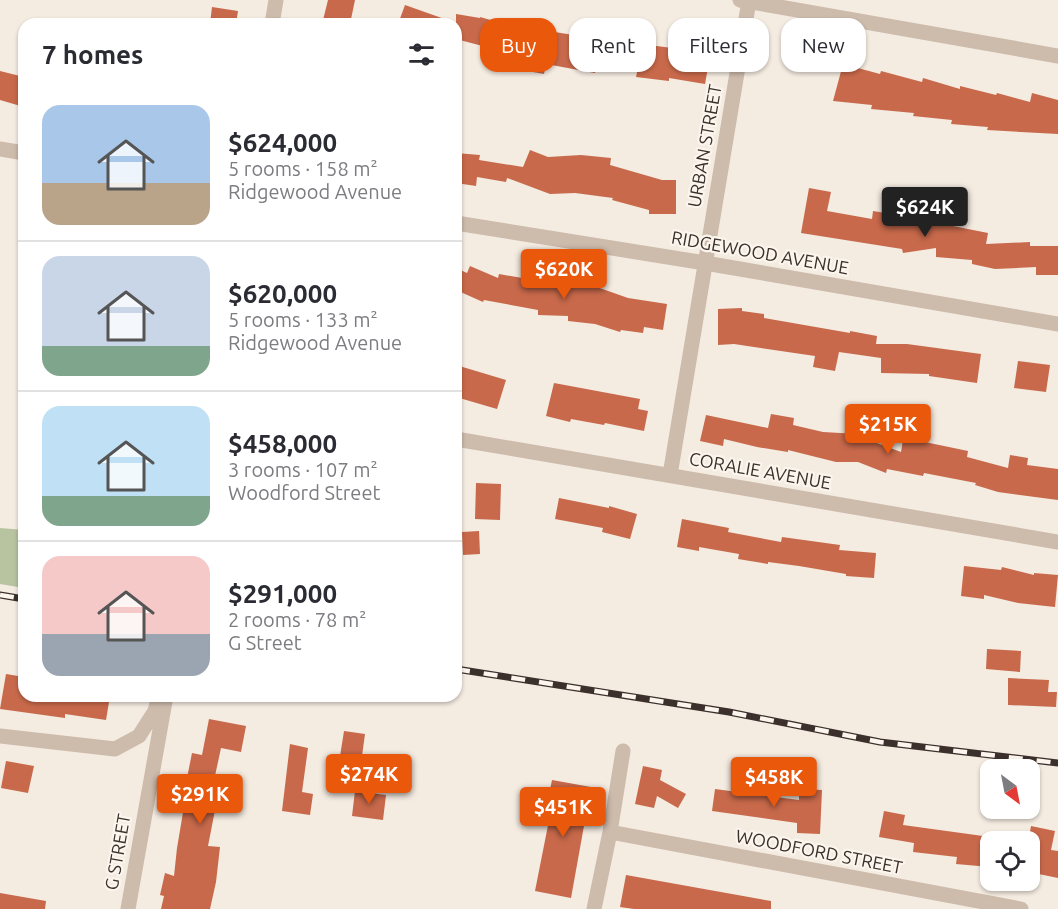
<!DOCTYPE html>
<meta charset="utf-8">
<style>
body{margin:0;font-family:Ubuntu,sans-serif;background:#f2f2f3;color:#2b2b33;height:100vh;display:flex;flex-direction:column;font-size:22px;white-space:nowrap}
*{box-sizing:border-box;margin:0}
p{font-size:20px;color:#7c7c81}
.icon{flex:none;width:33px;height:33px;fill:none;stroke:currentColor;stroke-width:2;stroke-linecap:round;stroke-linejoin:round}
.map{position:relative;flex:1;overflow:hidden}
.drawer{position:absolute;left:18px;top:18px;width:444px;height:684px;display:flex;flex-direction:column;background:#fff;border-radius:18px;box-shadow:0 2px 4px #0004}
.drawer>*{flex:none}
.banner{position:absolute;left:480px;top:18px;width:488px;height:54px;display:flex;gap:12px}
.needle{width:39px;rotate:148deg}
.fabs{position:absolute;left:980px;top:759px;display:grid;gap:12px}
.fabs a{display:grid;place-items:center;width:60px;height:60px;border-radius:12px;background:#fff;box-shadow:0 2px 4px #0004;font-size:30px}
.price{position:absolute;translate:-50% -51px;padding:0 14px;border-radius:6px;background:#ea580c;color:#fff;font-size:20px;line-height:39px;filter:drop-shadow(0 2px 3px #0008)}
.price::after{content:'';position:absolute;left:50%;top:36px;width:18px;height:14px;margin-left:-9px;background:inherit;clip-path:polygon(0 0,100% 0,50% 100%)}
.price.selected{background:#222;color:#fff}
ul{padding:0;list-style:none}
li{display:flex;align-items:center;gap:18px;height:150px;padding:0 24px}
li+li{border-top:2px solid #e1e1e2}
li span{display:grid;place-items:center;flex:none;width:168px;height:120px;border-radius:18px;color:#555}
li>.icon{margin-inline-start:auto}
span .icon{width:72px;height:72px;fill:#fffc;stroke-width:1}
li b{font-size:26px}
h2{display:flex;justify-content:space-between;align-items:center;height:72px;padding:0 24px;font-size:26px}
.pill{padding:0 21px;border-radius:18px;background:#fff;box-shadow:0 2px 4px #0004;font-size:21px;line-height:54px}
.pill.selected{background:#ea580c;color:#fff}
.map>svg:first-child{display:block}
.green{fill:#b8c4a0}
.building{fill:#c8694b}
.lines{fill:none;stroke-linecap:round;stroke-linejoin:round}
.street{stroke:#cdbbac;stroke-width:15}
.rail-casing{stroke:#3b302b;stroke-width:7}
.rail{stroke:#fbf5ee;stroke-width:4.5;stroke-dasharray:14;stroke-linecap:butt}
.labels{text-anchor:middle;stroke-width:4.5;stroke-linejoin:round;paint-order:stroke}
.street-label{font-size:18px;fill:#3b302b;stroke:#fbf5ee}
</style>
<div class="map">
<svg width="1058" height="909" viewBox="0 0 1058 909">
<rect width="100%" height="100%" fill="#f4ebe1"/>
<!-- green -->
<path class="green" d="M0,528L24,530V588L0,584Z"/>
<!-- building -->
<path class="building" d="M328,0H355L350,24H322Z
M405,5L453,22V24H398Z
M212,7L238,11L236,24H210Z
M456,14L480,18V17L529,31L530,28L641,46V44L680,49V46L703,50L702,61L709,62L705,84L669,78V81L636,77L637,72L596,66L595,73L546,64L544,74L522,70L525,53L495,45L494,49L456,39Z
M843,64L880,74L881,71L922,82L923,78L960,89V86L996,95L997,93L1030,102L1032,93L1058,100V134L987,130L988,127L951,124L952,120L913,116L914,113L871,109L872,105L833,101Z
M0,71L24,77V107L0,100Z
M530,150L548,157L581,155L611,158L610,165L662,180H676V214H649V210L612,200L613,198L575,193L550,194L507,178L506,182L477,177L476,186L456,183V153L480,155L479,160L523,167Z
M809,188L831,192L827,211L872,219L873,211L898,215L896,223L941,218L953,219V226L988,233L986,244L1030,242V246H1058V275H1036V267L995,269L972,264V260L936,257V248L903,253L902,249L801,233Z
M470,266L498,278L499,274L539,281V277L564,278L563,280L594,283V286L628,298L667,304L663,330L644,327L643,333L621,330L620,332L595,324L568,321V316L538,315V310L484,300L483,302L456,290V268L467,273Z
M742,308V311L764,314V318L850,333V331L877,336L876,344H907L981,354L977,383L929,376V374L881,373V358L839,352L835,371L813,367L815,356L734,344L718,345V309Z
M1018,361L1050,365L1046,392L1014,388Z
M456,365L506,380L497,409L456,397Z
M554,383L640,399L638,409L648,411L644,431L605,423L604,425L571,419L570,422L546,416Z
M771,414L794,418L793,425L823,432L858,434V436L901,452L904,434L921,438L920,441L968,451L967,457L1008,468L1010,455L1028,458L1027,465L1058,469V500L998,492L975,485L976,483L924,473L923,476L887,469L886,473L858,462H836L788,450V452L757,447L724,439L723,446L700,441L706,415L768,428Z
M476,483L501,484L500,520L475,519Z
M559,498L609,508V506L637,514L630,539L602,532L603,528L555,519Z
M682,519L729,528L728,532L781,542L782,537L840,545L839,550L876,553L874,578L846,576V574L799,566L768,562V564L738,559L739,554L699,547V551L677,547Z
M479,531L480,554L463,555L462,532Z
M964,566L1001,570L1002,567L1034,575V573L1058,575L1055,607L1018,603L984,595V599L961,596Z
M987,649L1021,651L1020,672L986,669Z
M6,674L24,677V696H110L106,720L65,714V718L0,709Z
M1008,678L1049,680L1048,692H1057L1056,707L1008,705Z
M209,719L246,726L241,752L221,748L210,799L217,800L208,846L220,847L216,882L210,909H161L164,896L160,895L165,873L174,876L177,848L188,783H186L192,753L202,755Z
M344,731L365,734L362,756H367L364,772L338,769Z
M290,744L308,748L302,792L313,794L310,815L282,811Z
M6,761L34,766L28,793L1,788Z
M643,766L662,770L660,780L686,794L678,808L657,796L654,808L635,804Z
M552,780L591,787L571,898L535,891L552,805L547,804Z
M715,789L799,800V789L822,790L820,834L797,833V823L712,811Z
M355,791L386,795L383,820L352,816Z
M884,811L905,815L903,825L983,836L982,841L990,842V867L956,864L957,857L913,852L914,843L879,837Z
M1031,826L1055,831L1051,850L1058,851V878L1029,872V837Z
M626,875L771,901V909H634L620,907Z
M0,893L46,901L45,909H0Z"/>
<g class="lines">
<!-- street -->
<path class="street" d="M740,0L1058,56
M272,24L276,0
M0,149L24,153
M456,223L705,263L1058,324
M456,439L1058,542
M670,475L749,1
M0,736L115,749L139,736L155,711L158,699
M610,832L1021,909
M128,909L166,696
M594,909L610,832L623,751"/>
<!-- rail casing -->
<g class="rail-casing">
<path id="rail" d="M0,595L24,599
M456,669L729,712L880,742L1058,763"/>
</g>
<!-- rail -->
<use href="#rail" class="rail"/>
</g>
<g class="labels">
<!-- street labels -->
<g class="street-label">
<text transform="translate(705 146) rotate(-80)" y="6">URBAN STREET</text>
<text transform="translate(760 253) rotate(10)" y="6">RIDGEWOOD AVENUE</text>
<text transform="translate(760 471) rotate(10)" y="6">CORALIE AVENUE</text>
<text transform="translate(118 852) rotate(-80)" y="6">G STREET</text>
<text transform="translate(819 852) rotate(11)" y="6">WOODFORD STREET</text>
</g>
</g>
</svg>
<div class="fabs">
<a><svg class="needle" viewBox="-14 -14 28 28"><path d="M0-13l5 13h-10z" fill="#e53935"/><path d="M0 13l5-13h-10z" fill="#7c7c81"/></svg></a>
<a><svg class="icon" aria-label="locate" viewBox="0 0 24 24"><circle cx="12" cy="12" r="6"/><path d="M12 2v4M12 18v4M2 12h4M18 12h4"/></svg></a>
</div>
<b class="price selected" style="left:925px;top:238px">$624K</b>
<b class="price" style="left:564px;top:300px">$620K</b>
<b class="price" style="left:888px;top:455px">$215K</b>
<b class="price" style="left:369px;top:805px">$274K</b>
<b class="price" style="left:774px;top:808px">$458K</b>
<b class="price" style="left:200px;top:825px">$291K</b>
<b class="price" style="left:563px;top:838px">$451K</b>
<div class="banner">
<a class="pill selected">Buy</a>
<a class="pill">Rent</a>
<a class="pill">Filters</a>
<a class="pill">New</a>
</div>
<section class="drawer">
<h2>7 homes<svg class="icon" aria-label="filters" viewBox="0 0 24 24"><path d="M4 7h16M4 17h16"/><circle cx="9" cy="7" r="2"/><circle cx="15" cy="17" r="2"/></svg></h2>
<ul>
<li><span style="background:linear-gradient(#a9c7e8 65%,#b9a48a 0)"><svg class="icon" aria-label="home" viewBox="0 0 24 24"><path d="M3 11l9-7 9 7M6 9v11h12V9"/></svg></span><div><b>$624,000</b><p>5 rooms · 158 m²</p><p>Ridgewood Avenue</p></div></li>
<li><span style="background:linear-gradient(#c9d6e8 75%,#7fa58c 0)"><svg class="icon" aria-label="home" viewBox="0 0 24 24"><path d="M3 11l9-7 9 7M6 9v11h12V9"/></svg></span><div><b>$620,000</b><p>5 rooms · 133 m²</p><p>Ridgewood Avenue</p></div></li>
<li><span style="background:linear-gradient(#bfe0f5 75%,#7fa58c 0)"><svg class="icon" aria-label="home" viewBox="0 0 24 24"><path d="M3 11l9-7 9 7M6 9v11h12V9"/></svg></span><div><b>$458,000</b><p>3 rooms · 107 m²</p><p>Woodford Street</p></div></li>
<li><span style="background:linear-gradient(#f6c9c9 65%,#9aa5b1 0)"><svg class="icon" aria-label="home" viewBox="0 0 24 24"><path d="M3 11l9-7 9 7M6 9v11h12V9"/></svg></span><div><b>$291,000</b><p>2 rooms · 78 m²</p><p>G Street</p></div></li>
</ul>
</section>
</div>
